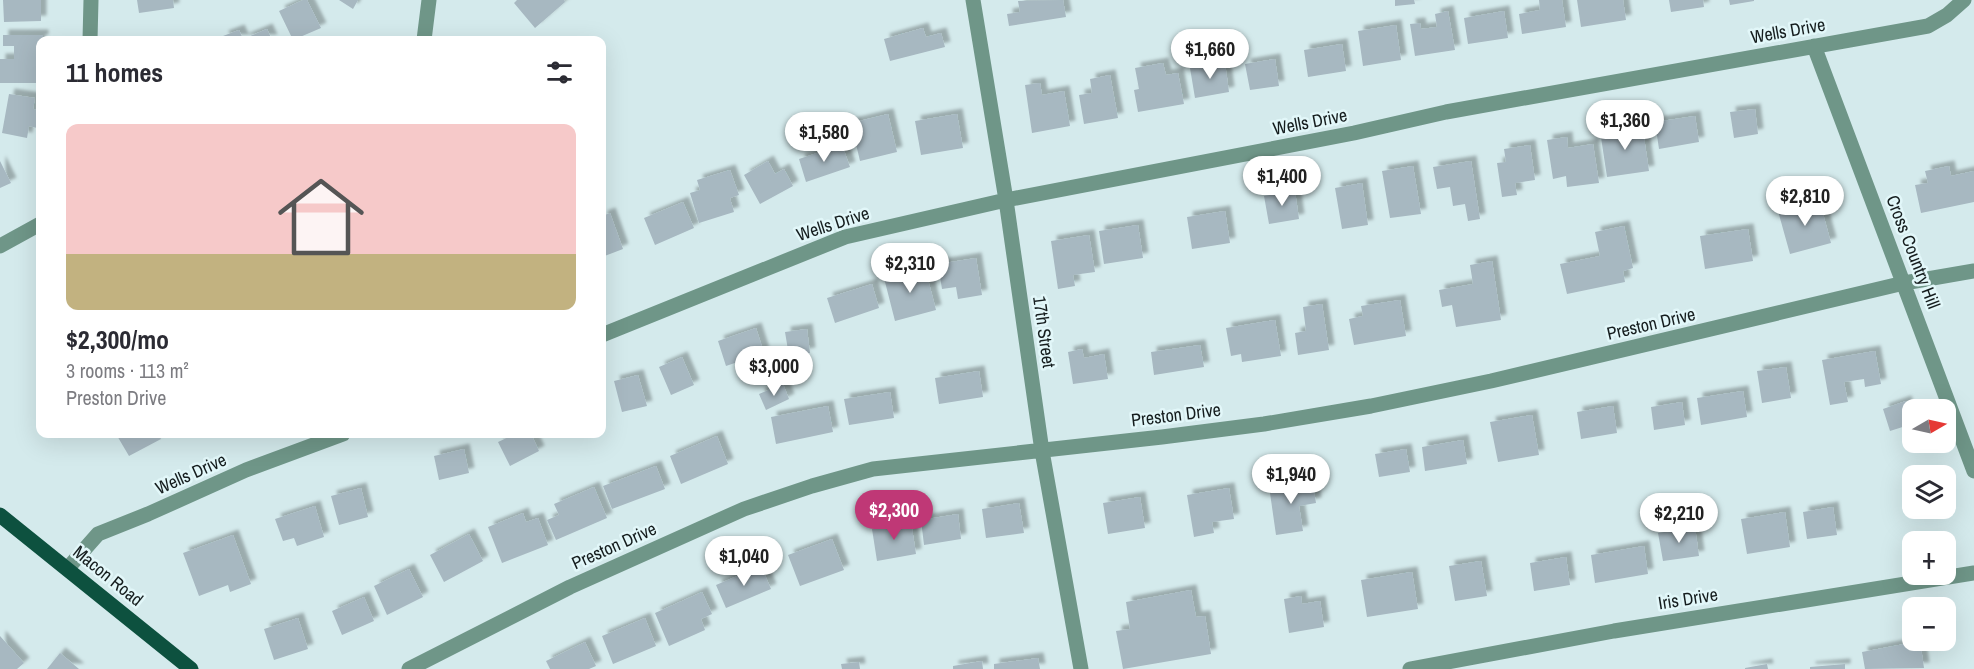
<!DOCTYPE html>
<meta charset="utf-8">
<style>
body{margin:0;font-family:"Archivo Narrow",sans-serif;background:#f7f7f7;color:#2b2b33;height:100vh;display:flex;flex-direction:column;font-size:22px;white-space:nowrap}
*{box-sizing:border-box;margin:0}
p{font-size:20px;color:#7c7c81}
.icon{flex:none;width:33px;height:33px;fill:none;stroke:currentColor;stroke-width:2;stroke-linecap:round;stroke-linejoin:round}
.map{position:relative;flex:1;overflow:hidden}
.panel{position:absolute;left:36px;top:36px;width:570px;height:402px;display:flex;flex-direction:column;background:#fff;border-radius:12px;box-shadow:0 6px 24px #0002}
.panel>*{flex:none}
.needle{width:39px;rotate:81deg}
.buttons{position:absolute;left:1902px;top:399px;display:grid;gap:12px}
.buttons a{display:grid;place-items:center;width:54px;height:54px;border-radius:12px;background:#fff;box-shadow:0 6px 24px #0002;font-size:30px}
.price{position:absolute;translate:-50% -51px;padding:0 14px;border-radius:21px;background:#fff;color:#222;font-size:20px;line-height:39px;filter:drop-shadow(0 2px 3px #0008)}
.price::after{content:'';position:absolute;left:50%;top:36px;width:18px;height:14px;margin-left:-9px;background:inherit;clip-path:polygon(0 0,100% 0,50% 100%)}
.price.active{background:#bf3876;color:#fff}
ul{padding:0;list-style:none}
li{display:grid;align-content:center;gap:12px;height:318px;padding:0 30px}
li+li{border-top:2px solid #e1e1e2}
li span{display:grid;place-items:center;height:186px;border-radius:12px;color:#555}
li>.icon{margin-inline-start:auto}
span .icon{width:108px;height:108px;fill:#fffc;stroke-width:1}
li b{font-size:26px}
h2{display:flex;justify-content:space-between;align-items:center;height:72px;padding:0 30px;font-size:26px}
.map>svg:first-child{display:block}
.building{fill:#a7b8c1;filter:url(#shadow)}
.lines{fill:none;stroke-linecap:round;stroke-linejoin:round}
.minor{stroke:#6f9688;stroke-width:15}
.major{stroke:#0d513f;stroke-width:15}
.labels{text-anchor:middle;stroke-width:5;stroke-linejoin:round;paint-order:stroke}
.street-label{font-size:18px;fill:#151d1e;stroke:#e2f7f9}
</style>
<div class="map">
<svg width="1974" height="669" viewBox="0 0 1974 669">
<defs>
<filter id="shadow"><feDropShadow dx="5.5" dy="-5.5" stdDeviation="1.5" flood-color="#0004"/></filter>
</defs>
<rect width="100%" height="100%" fill="#d4eaec"/>
<!-- building -->
<path class="building" d="M3,0H41V21L4,22Z
M137,0H173L174,8L139,13Z
M303,0H307L321,28L293,40L279,11Z
M339,0H358L353,9Z
M517,0H564L565,2L535,28L514,3Z
M1063,0L1066,17L1009,26L1007,14L1020,12L1018,1Z
M1395,0H1414L1415,4L1395,6Z
M1539,0H1562L1566,27L1522,34L1519,14L1540,10Z
M1577,0H1623L1626,20L1581,27Z
M1669,0H1703L1704,7L1671,12Z
M1729,0H1754V1L1730,5Z
M1448,11L1455,50L1415,56L1410,24L1420,23L1421,29L1437,27L1435,14Z
M1504,11L1508,38L1468,44L1464,18Z
M1396,25L1401,60L1363,66L1358,31Z
M923,28L926,37L941,33L945,47L890,61L884,39Z
M267,29L272,40H225L223,36L239,30L243,39Z
M3,35H43V40H40V83H0V59H14V46H3Z
M1342,44L1346,71L1308,77L1304,50Z
M1275,59L1279,86L1250,90L1245,64Z
M1163,63L1166,75L1178,73L1184,104L1138,112L1134,90L1139,89L1135,68Z
M1225,63L1229,92L1195,98L1190,68Z
M1110,75L1118,118L1084,124L1079,95L1092,93L1090,79Z
M1040,83L1042,95L1064,91L1070,126L1032,133L1025,85Z
M9,94L35,98L33,109L40,110L37,128L29,126L27,138L2,133Z
M1755,109L1758,134L1734,138L1730,112Z
M888,114L897,152L860,161L851,123Z
M957,114L963,148L921,155L915,121Z
M1695,116L1699,142L1659,149L1655,122Z
M1642,124L1649,171L1607,177L1600,131Z
M1567,137L1568,148L1593,144L1599,183L1567,187L1566,176L1553,179L1547,140Z
M842,145L850,167L806,182L799,159Z
M1530,145L1535,180L1515,183L1517,195L1502,197L1497,163L1506,162L1504,149Z
M0,161L11,183L0,188Z
M768,161L775,174L784,169L793,186L760,204L744,175Z
M1471,161L1480,219L1468,221L1465,204L1453,206L1450,187L1437,189L1433,167Z
M1413,166L1421,214L1390,218L1382,171Z
M1949,166L1951,176L1974,171V202L1921,213L1915,185L1928,183L1925,171Z
M730,170L739,195L730,198L734,212L699,223L690,193L700,190L697,180Z
M1362,183L1368,225L1342,229L1335,188Z
M1295,191L1299,219L1269,224L1264,196Z
M1819,199L1831,243L1790,254L1778,211Z
M683,202L694,228L655,245L644,218Z
M1225,211L1230,243L1192,249L1187,217Z
M610,213L623,249L602,257V216Z
M1138,225L1143,258L1104,264L1099,231Z
M1624,226L1633,268L1623,271L1625,282L1567,294L1560,264L1600,256L1595,232Z
M1748,229L1753,261L1705,269L1700,236Z
M1089,235L1095,272L1073,275L1075,286L1058,289L1051,241Z
M976,258L982,295L958,299L956,287L942,289L938,264Z
M1492,261L1501,320L1456,327L1452,305L1442,307L1439,290L1473,284L1470,265Z
M925,268L936,310L895,321L884,278Z
M872,284L879,308L835,323L827,298Z
M1400,300L1406,336L1354,345L1349,319L1363,316L1361,306Z
M1322,304L1329,350L1298,355L1295,333L1306,331L1303,307Z
M1275,320L1281,356L1242,362L1241,354L1231,356L1226,328Z
M756,328L764,353L726,366L718,341Z
M807,329L810,353L789,356L785,332Z
M1200,345L1204,367L1154,375L1151,352Z
M1082,349L1084,358L1104,354L1108,379L1073,384L1068,352Z
M1875,351L1881,384L1865,387L1864,379L1844,382L1848,402L1830,405L1822,360Z
M682,357L694,385L671,395L659,367Z
M1786,367L1791,398L1762,403L1757,371Z
M979,371L983,397L939,404L935,378Z
M638,375L647,406L622,412L614,381Z
M783,384L789,399L766,410L759,394Z
M1743,391L1747,417L1701,425L1697,398Z
M890,392L894,418L849,425L844,399Z
M1906,401L1912,424L1890,431L1883,409Z
M1682,402L1685,425L1654,430L1651,407Z
M828,406L833,432L776,444L771,417Z
M1613,406L1617,433L1581,439L1577,412Z
M1532,415L1539,455L1498,462L1490,422Z
M116,434H158L161,439L129,456Z
M515,434H531L539,451L510,466L498,442Z
M717,436L728,464L681,484L670,456Z
M1463,440L1467,464L1425,471L1422,447Z
M464,449L469,473L439,480L434,456Z
M1406,449L1410,472L1379,477L1375,454Z
M656,466L665,489L612,509L603,486Z
M1312,479L1316,503L1299,506L1303,531L1276,535L1269,486Z
M1912,484V507L1907,508L1903,486Z
M594,487L607,518L556,540L547,520L559,515L554,504Z
M361,488L368,517L339,525L331,496Z
M1229,488L1234,519L1212,522L1214,533L1194,537L1187,495Z
M1140,497L1145,528L1108,534L1103,503Z
M1019,503L1024,533L986,538L982,509Z
M315,506L324,537L297,546L294,538L283,541L275,519Z
M1833,507L1837,535L1807,539L1803,512Z
M1785,512L1790,547L1747,554L1741,519Z
M523,513L526,522L538,518L548,545L502,563L488,527Z
M958,514L961,539L924,545L921,520Z
M911,522L916,554L877,561L872,529Z
M1695,527L1699,556L1663,561L1658,533Z
M469,534L483,561L444,582L430,555Z
M233,535L251,584L230,592L228,585L199,596L183,553Z
M832,539L844,570L800,586L788,555Z
M1644,546L1648,574L1595,583L1591,555Z
M1566,557L1570,585L1534,591L1530,563Z
M1481,561L1487,596L1455,601L1449,566Z
M761,566L771,589L726,608L716,585Z
M409,569L423,597L387,615L374,586Z
M1412,572L1418,609L1367,617L1361,580Z
M1191,590L1196,617L1205,616L1211,654L1123,669L1116,631L1130,629L1126,602Z
M702,592L712,614L701,619L705,630L669,646L655,613Z
M1301,596L1302,604L1320,601L1324,627L1289,633L1284,599Z
M364,597L374,621L342,635L332,611Z
M298,618L308,649L274,660L264,629Z
M645,618L656,646L613,664L602,636Z
M0,636L24,663L17,669H0Z
M1920,641L1924,668L1865,669L1862,652Z
M585,642L596,666L589,669H550L546,661Z
M60,653L79,669H47Z
M1038,658L1040,669H994V664Z
M982,661L983,669H953V666Z
M859,662L860,669H842L841,664Z
M1767,664L1768,669H1745V668Z
M1845,664V669H1810V667Z"/>
<g class="lines">
<!-- minor -->
<path class="minor" d="M973,0L1006,200L1042,451L1081,669
M90,40L91,0
M424,40L429,0
M1814,46L1974,471
M0,246L40,224
M602,335L845,237L1006,200L1354,133L1446,112L1928,26L1947,15L1964,0
M68,568L98,534L148,514L246,470L343,434
M409,669L570,587L744,509L812,486L873,469L1162,437L1264,424L1371,406L1491,381L1904,283L1974,271
M1410,669L1614,631L1974,573"/>
<!-- major -->
<path class="major" d="M0,515L191,669"/>
</g>
<g class="labels">
<!-- street labels -->
<g class="street-label">
<text transform="translate(1788 31) rotate(-10)" y="6">Wells Drive</text>
<text transform="translate(1310 122) rotate(-11)" y="6">Wells Drive</text>
<text transform="translate(833 224) rotate(-18)" y="6">Wells Drive</text>
<text transform="translate(1913 252) rotate(69)" y="6">Cross Country Hill</text>
<text transform="translate(1651 324) rotate(-13)" y="6">Preston Drive</text>
<text transform="translate(1044 332) rotate(82)" y="6">17th Street</text>
<text transform="translate(1176 415) rotate(-7)" y="6">Preston Drive</text>
<text transform="translate(191 474) rotate(-24)" y="6">Wells Drive</text>
<text transform="translate(614 546) rotate(-24)" y="6">Preston Drive</text>
<text transform="translate(108 576) rotate(39)" y="6">Macon Road</text>
<text transform="translate(1688 599) rotate(-9)" y="6">Iris Drive</text>
</g>
</g>
</svg>
<div class="buttons">
<a><svg class="needle" viewBox="-14 -14 28 28"><path d="M0-13l5 13h-10z" fill="#e53935"/><path d="M0 13l5-13h-10z" fill="#7c7c81"/></svg></a>
<a><svg class="icon" aria-label="layers" viewBox="0 0 24 24"><path d="M12 4l9 5-9 5-9-5zM3 14l9 5 9-5"/></svg></a>
<a>+</a>
<a>−</a>
</div>
<b class="price" style="left:1210px;top:80px">$1,660</b>
<b class="price" style="left:1625px;top:151px">$1,360</b>
<b class="price" style="left:824px;top:163px">$1,580</b>
<b class="price" style="left:1282px;top:207px">$1,400</b>
<b class="price" style="left:1805px;top:227px">$2,810</b>
<b class="price" style="left:910px;top:294px">$2,310</b>
<b class="price" style="left:774px;top:397px">$3,000</b>
<b class="price" style="left:1291px;top:505px">$1,940</b>
<b class="price active" style="left:894px;top:541px">$2,300</b>
<b class="price" style="left:1679px;top:544px">$2,210</b>
<b class="price" style="left:744px;top:587px">$1,040</b>
<section class="panel">
<h2>11 homes<svg class="icon" aria-label="filters" viewBox="0 0 24 24"><path d="M4 7h16M4 17h16"/><circle cx="9" cy="7" r="2"/><circle cx="15" cy="17" r="2"/></svg></h2>
<ul>
<li><span style="background:linear-gradient(#f6c9c9 70%,#c2b280 0)"><svg class="icon" aria-label="home" viewBox="0 0 24 24"><path d="M3 11l9-7 9 7M6 9v11h12V9"/></svg></span><div><b>$2,300/mo</b><p>3 rooms · 113 m²</p><p>Preston Drive</p></div></li>
</ul>
</section>
</div>
